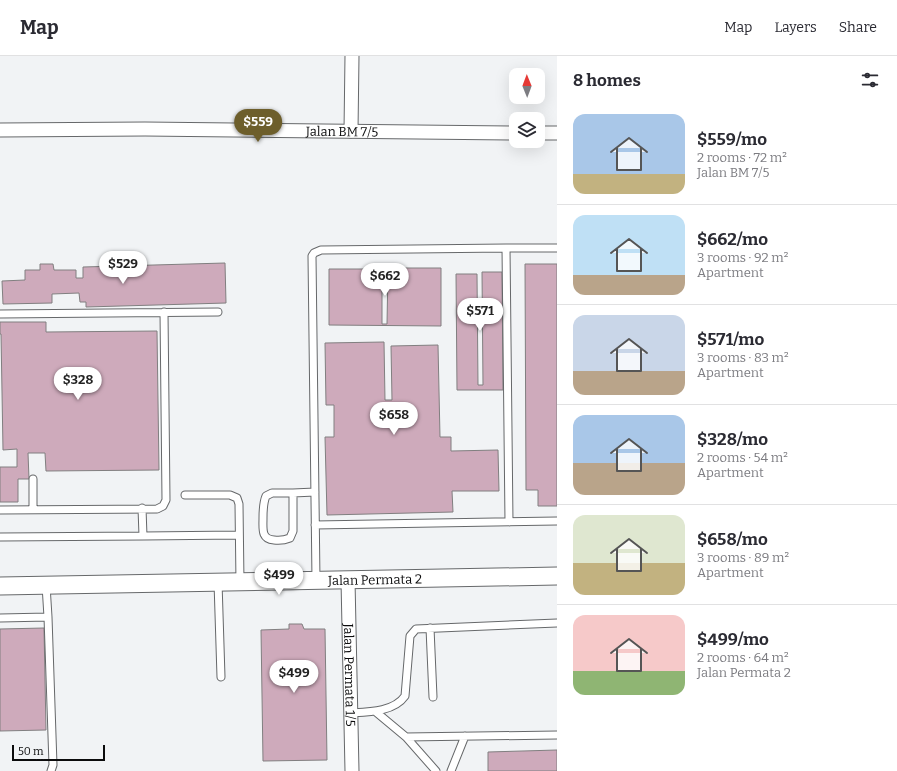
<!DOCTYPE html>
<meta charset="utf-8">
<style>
body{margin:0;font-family:Bitter,serif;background:#f2f2f3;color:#2b2b33;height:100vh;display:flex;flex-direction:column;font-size:15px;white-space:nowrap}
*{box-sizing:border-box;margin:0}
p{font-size:13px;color:#7c7c81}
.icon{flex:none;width:22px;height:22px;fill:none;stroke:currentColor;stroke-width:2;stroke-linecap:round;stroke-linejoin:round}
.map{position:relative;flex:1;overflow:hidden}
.side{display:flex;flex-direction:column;background:#fff;width:340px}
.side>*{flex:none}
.needle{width:26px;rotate:359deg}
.fabs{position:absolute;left:509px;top:12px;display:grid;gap:8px}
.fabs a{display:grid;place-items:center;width:36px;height:36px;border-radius:8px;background:#fff;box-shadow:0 4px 16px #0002;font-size:20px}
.scale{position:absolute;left:12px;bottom:10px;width:93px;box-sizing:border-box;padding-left:4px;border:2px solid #0b0b0c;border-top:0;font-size:11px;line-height:14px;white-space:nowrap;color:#0b0b0c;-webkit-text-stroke:3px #f1f3f5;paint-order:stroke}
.price{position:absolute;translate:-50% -34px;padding:0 9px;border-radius:14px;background:#fff;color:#222;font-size:13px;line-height:26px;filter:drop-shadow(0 1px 2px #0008)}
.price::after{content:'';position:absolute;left:50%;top:24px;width:12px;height:9px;margin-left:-6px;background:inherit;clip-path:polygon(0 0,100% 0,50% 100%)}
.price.current{background:#6d5e2b;color:#fff}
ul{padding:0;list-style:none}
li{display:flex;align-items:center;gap:12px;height:100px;padding:0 16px}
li+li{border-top:1px solid #e1e1e2}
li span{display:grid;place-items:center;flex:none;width:112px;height:80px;border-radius:12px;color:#555}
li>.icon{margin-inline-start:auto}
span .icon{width:48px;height:48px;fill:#fffc;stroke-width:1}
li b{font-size:17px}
h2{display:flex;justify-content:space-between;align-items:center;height:48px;padding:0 16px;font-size:17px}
header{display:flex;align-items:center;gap:24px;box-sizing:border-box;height:56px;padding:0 20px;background:#fff;border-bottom:1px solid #e1e1e2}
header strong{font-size:19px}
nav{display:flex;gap:22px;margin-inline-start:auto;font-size:14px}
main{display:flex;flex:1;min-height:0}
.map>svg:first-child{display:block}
.building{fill:#ceaabb;stroke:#817f80}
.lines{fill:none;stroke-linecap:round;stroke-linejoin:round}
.service-casing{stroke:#66686a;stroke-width:9}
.minor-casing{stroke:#66686a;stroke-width:15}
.tertiary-casing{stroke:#66686a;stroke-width:19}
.service{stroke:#fff;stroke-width:7}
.minor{stroke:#fff;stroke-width:13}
.tertiary{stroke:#fff;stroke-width:17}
.labels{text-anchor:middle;stroke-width:3;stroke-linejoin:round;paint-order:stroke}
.street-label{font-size:13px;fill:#0b0b0c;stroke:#f1f3f5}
</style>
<header>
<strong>Map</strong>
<nav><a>Map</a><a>Layers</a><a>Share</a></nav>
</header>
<main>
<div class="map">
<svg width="557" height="715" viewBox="0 0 557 715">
<rect width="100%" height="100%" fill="#f1f3f5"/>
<!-- building -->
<path class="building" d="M225,207L226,247L86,251V246H80L79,237L52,238V247L3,248L2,225L25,224V214H40V208H53L54,214H76V222H83V211Z
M525,208H557V450H538V434H526Z
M388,212H441V270L329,269V213H382V268H387Z
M482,216H502L503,334H457L456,218H477L478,329H483Z
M0,266H46V276L157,275L159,414L46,415L45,397H28L29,423H18V446H0V411H17V393L3,394L1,278H0Z
M384,286L385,344H392L391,290L438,289L440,381H451V395L498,394L499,435H452L453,456L327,459L325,381H334V349H326L325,287Z
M289,568H302L304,573H325L327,704L263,705L261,574L289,573Z
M44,572L46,674L0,675V573Z
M557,694V715H488V696Z"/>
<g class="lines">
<!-- service casing -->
<g class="service-casing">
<path id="service" d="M0,258L218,256
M33,423V454
M293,437H272L266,440C263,447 263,454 263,462C263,473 261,483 274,484C281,485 285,484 290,482L293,475V437L315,436
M185,439H230L237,442L239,448L240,526
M142,452L143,480L239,479
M0,454L157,453L163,450L166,444L164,256
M509,466L506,192H557
M315,469L557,465
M0,481L143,480
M316,524L312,200L314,197L321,194L506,192
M218,526L221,621
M48,561L53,709L51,715
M0,562L48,561L46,529
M430,572L433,641
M376,656L406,681L436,715
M350,657C368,656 394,656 405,640L410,580L416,573L557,567
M406,681L557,679
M451,715L465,680"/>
</g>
<!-- minor casing -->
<g class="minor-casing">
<g id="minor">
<path id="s1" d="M0,74L145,73L516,77"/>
<path d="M351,75L352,0"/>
<path d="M538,77H557"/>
<path id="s2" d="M348,524L352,715"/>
</g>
</g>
<!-- tertiary casing -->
<g class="tertiary-casing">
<g id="tertiary">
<path id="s3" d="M0,530L557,520"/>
</g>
</g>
<!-- service -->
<use href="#service" class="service"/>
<!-- minor -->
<use href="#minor" class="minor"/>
<!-- tertiary -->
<use href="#tertiary" class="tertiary"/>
</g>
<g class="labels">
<!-- street labels -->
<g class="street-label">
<text dy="5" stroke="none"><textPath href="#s1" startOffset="342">Jalan BM 7/5</textPath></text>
<text dy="5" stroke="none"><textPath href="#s3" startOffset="375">Jalan Permata 2</textPath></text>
<text dy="5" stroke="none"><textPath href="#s2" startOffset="95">Jalan Permata 1/5</textPath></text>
</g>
</g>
</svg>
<div class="fabs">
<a><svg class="needle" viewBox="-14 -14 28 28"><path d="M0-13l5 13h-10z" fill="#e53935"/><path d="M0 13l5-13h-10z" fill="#7c7c81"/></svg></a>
<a><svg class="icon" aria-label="layers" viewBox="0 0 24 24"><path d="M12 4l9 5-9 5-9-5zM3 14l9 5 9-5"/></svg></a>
</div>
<div class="scale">50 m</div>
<b class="price current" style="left:258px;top:87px">$559</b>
<b class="price" style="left:123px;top:229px">$529</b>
<b class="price" style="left:385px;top:241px">$662</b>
<b class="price" style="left:480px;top:276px">$571</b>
<b class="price" style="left:78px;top:345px">$328</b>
<b class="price" style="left:394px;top:380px">$658</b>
<b class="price" style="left:279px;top:540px">$499</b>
<b class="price" style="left:294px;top:638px">$499</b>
</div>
<section class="side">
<h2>8 homes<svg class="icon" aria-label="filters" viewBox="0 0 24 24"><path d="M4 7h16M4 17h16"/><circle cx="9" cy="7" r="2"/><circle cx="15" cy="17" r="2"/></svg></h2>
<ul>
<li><span style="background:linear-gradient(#a9c7e8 75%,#c2b280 0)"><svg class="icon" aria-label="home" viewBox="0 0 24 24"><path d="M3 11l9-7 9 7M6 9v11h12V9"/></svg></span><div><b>$559/mo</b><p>2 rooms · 72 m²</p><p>Jalan BM 7/5</p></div></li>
<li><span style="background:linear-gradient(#bfe0f5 75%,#b9a48a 0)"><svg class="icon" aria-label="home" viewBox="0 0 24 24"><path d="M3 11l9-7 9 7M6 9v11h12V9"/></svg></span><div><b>$662/mo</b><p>3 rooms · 92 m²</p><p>Apartment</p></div></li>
<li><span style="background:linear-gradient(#c9d6e8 70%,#b9a48a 0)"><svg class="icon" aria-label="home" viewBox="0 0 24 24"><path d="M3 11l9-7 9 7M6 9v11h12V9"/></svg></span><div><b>$571/mo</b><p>3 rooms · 83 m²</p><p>Apartment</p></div></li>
<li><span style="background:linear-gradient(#a9c7e8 60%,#b9a48a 0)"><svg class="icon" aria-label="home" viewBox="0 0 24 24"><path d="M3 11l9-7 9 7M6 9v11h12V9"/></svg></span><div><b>$328/mo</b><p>2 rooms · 54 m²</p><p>Apartment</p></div></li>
<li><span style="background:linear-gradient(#dfe7d0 60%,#c2b280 0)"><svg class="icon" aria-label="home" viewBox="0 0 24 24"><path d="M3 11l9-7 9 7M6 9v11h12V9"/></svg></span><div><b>$658/mo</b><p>3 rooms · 89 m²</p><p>Apartment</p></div></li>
<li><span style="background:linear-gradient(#f6c9c9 70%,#8fb573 0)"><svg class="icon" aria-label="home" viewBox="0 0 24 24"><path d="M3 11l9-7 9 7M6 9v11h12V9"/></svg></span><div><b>$499/mo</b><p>2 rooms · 64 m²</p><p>Jalan Permata 2</p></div></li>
</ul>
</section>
</main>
